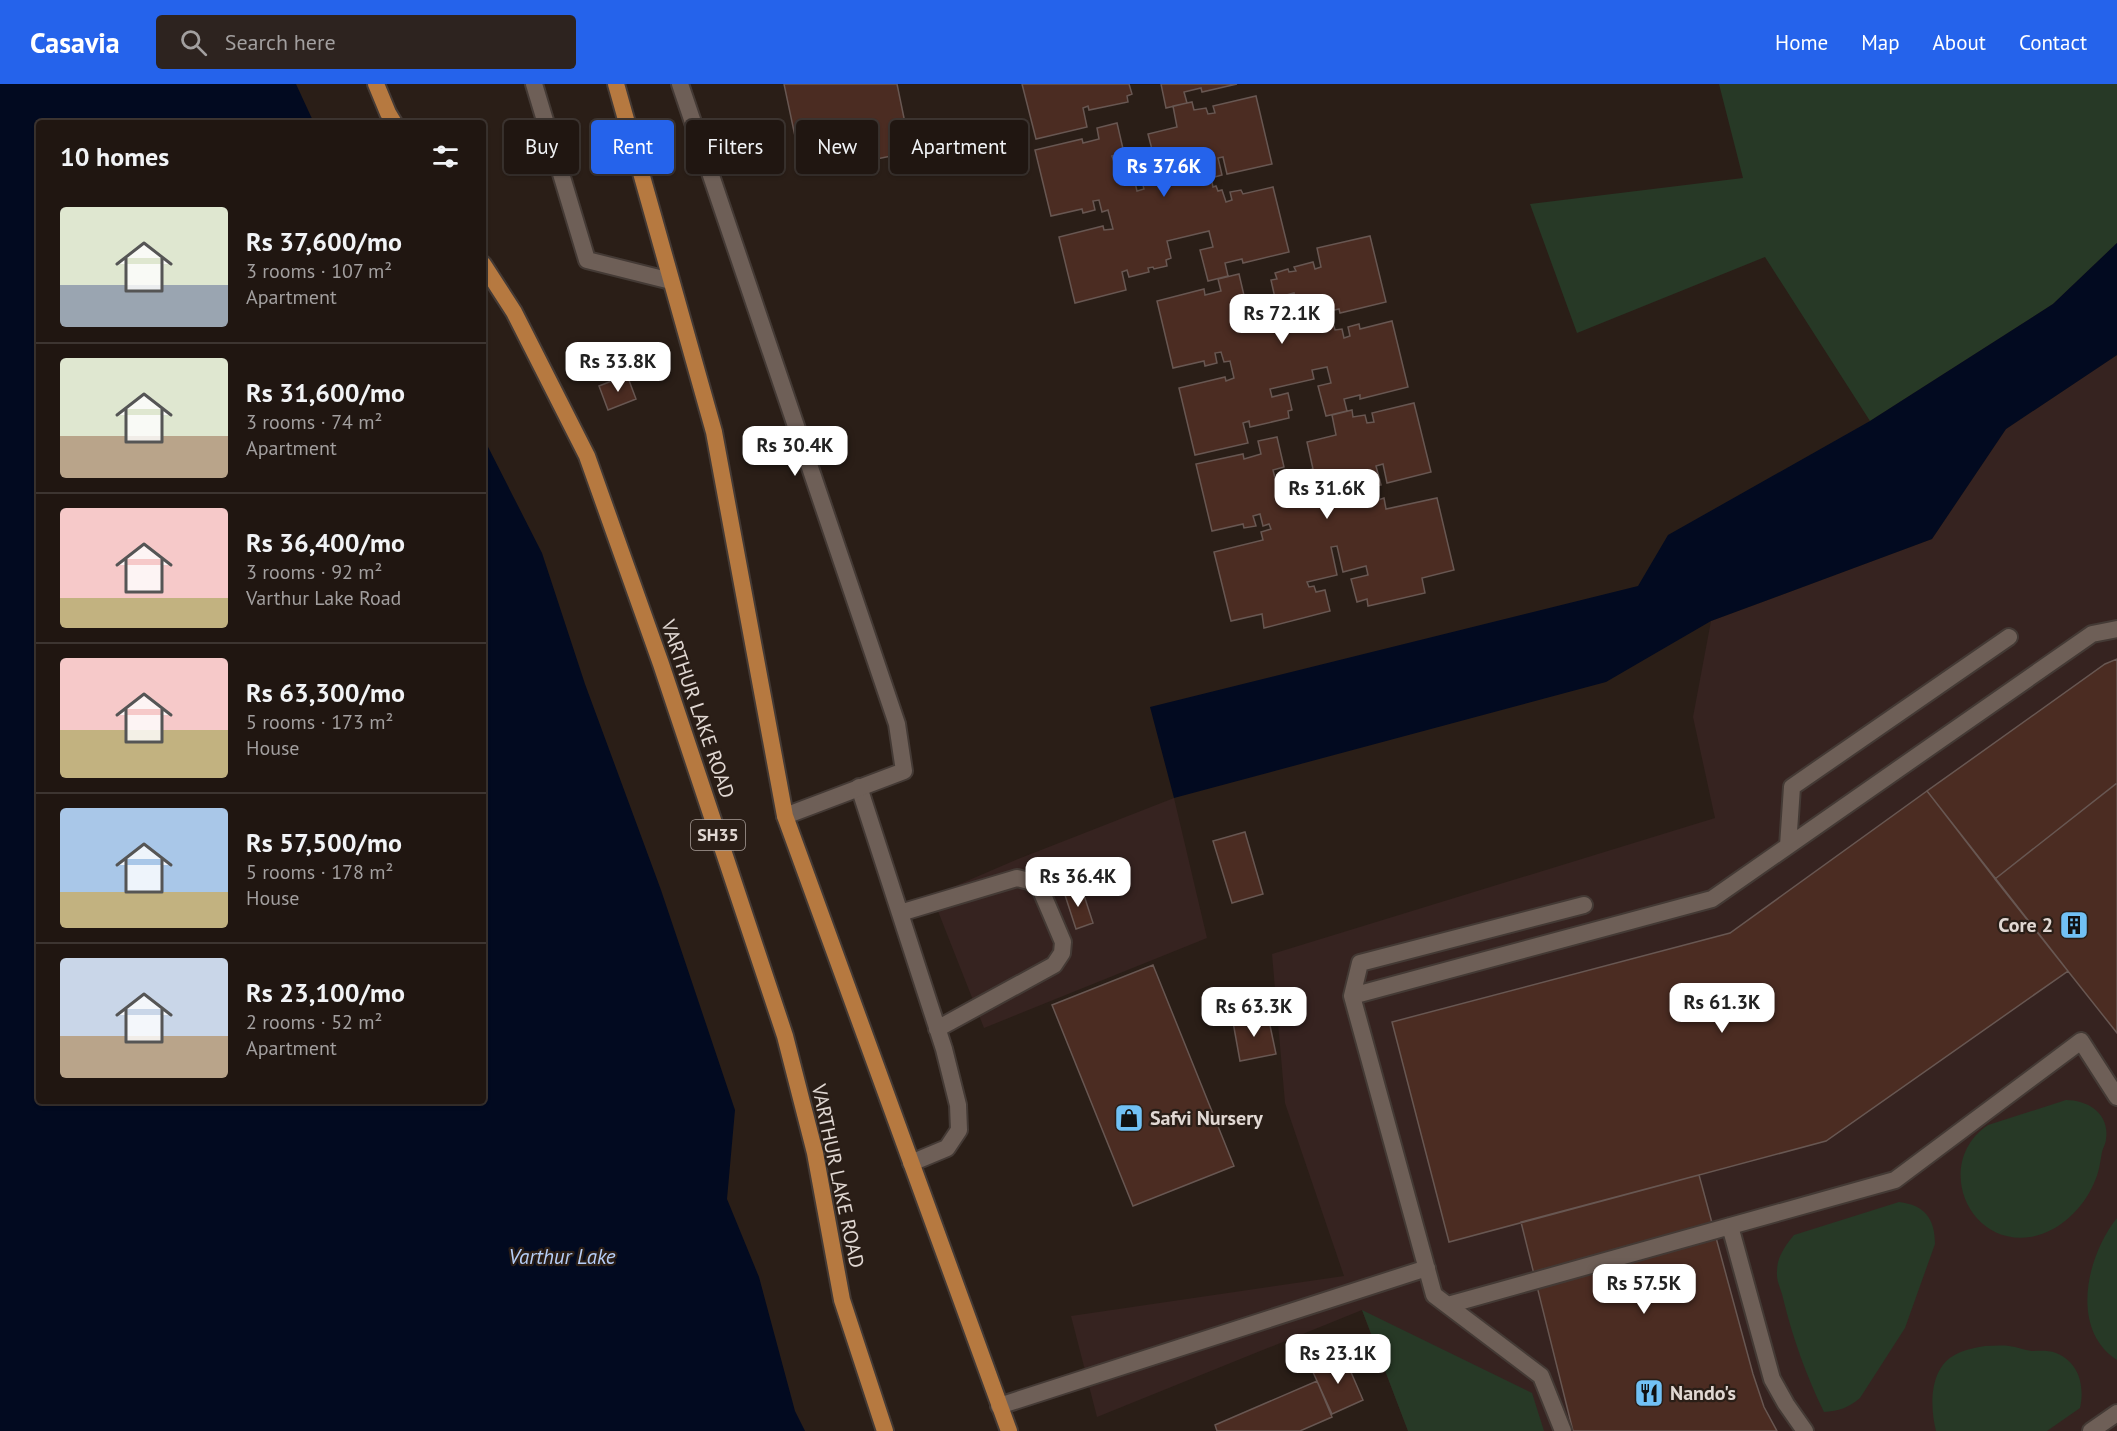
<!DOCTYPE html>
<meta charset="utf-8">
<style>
body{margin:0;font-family:"PT Sans",sans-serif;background:#2d231f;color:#f1f3f6;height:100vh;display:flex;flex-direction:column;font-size:22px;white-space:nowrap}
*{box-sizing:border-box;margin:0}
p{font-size:20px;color:#a29f9f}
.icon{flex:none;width:33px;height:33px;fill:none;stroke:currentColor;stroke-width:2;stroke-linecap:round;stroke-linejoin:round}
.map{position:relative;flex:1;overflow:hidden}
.panel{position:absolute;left:36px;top:36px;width:450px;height:984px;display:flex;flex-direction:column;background:#201611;border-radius:6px;box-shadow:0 2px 4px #0004,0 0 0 2px #3d3531}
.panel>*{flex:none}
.top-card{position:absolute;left:504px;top:36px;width:570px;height:54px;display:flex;gap:12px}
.price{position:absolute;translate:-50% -51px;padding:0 14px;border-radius:12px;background:#fff;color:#222;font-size:20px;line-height:39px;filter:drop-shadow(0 2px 3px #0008)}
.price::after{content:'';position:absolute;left:50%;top:36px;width:18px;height:14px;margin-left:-9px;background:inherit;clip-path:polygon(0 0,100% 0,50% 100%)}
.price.selected{background:#2563eb;color:#fff}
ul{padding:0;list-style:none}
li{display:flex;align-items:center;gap:18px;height:150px;padding:0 24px}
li+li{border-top:2px solid #3d3531}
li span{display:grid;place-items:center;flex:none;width:168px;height:120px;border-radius:6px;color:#555}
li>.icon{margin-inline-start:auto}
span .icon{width:72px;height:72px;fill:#fffc;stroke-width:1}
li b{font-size:26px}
h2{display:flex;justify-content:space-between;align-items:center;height:72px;padding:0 24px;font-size:26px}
.pill{padding:0 21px;border-radius:6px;background:#201611;box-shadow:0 2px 4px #0004,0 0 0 2px #3d3531;font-size:21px;line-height:54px}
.pill.selected{background:#2563eb;color:#fff}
header{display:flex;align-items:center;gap:36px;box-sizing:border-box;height:84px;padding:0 30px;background:#2563eb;color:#fff}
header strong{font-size:28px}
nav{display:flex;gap:33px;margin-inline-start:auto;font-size:21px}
.search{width:420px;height:54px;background:#2d231f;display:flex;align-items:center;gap:15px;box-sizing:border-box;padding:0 21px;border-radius:6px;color:#a29f9f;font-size:22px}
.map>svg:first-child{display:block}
.commercial{fill:#362320}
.green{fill:#273926}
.water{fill:#020a20}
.building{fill:#4b2c22;stroke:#685752;stroke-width:1.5}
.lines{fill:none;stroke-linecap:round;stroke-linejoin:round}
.service-casing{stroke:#443a35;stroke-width:20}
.tertiary-casing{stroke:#443a35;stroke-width:20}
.primary-casing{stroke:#443a35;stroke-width:20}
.service{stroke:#6e5f57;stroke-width:16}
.tertiary{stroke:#6e5f57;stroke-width:16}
.primary{stroke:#b67940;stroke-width:16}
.labels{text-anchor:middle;stroke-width:4.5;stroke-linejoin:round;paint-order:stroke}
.shield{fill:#2a1e17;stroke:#aaa09b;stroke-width:1.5}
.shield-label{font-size:18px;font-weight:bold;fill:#e1d8d3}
.street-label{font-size:20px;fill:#e1d8d3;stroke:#2a1e17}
.poi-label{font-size:20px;font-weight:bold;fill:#e1d8d3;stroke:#2a1e17;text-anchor:start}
.water-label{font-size:21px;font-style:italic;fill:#b6cef7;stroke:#2a1e17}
</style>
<header>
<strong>Casavia</strong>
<div class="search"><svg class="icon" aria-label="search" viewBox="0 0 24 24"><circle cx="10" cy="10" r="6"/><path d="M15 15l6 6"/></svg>Search here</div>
<nav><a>Home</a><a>Map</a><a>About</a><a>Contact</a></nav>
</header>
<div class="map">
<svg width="2117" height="1347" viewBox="0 0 2117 1347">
<rect width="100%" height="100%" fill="#2a1e17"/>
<!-- commercial -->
<path class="commercial" d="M2117,271V1347H1408L1362,1226L1097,1333L1071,1232L1344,1192L1285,1019L1272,870L1715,734L1693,633L1711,537L1932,455L2006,345Z
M1174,714L1207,854L984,944L932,812L1018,775Z"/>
<!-- green -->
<path class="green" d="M1719,0H2117V159L2053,220L1870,337L1765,173L1577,249L1530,120L1743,94Z
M2066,1016C2088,1016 2110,1030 2106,1055C2106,1059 2103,1064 2102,1068C2100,1079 2099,1089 2094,1099C2083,1125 2058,1149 2030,1153C1966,1162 1934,1077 1988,1041Z
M1899,1118C1925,1121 1935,1135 1935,1160L1905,1244L1860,1314C1848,1324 1839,1327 1824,1328C1806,1291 1793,1255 1783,1214C1781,1205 1776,1197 1777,1187C1777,1173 1785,1162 1794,1151Z
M2117,1134V1276C2069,1245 2087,1171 2117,1134Z
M1362,1226L1532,1309L1544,1347H1408Z
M1985,1262C1993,1262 2001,1261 2009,1262C2017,1263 2024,1266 2032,1267C2040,1267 2048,1266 2056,1269C2079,1278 2085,1302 2080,1324L2047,1347H1936C1930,1324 1929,1286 1953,1272C1962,1266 1974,1264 1985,1262Z"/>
<!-- water -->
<path class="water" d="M0,0H296L314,39H39V1017H483V353L542,469L585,600L661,806L735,1026L727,1115L759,1193L795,1327L805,1347H0Z
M2117,159V271L2006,345L1932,455L1711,537L1606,598L1174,714L1150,623L1638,502L1668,451L1870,337L2053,220Z"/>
<!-- building -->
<path class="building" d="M784,0H897L911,68L803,90Z
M1022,0H1129L1132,10L1127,12L1128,18L1089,26L1088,22L1083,24L1087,43L1036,55Z
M1161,0H1237L1202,8L1201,4L1184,8L1187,19L1166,24Z
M1256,12L1272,80L1227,90L1223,73L1218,74L1222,91L1211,94L1213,103L1216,102L1218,107L1222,106L1226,118L1232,116L1230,108L1241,106L1243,110L1273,103L1289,168L1243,179L1242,175L1225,179L1228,192L1208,197L1200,166L1213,163L1209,147L1167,157L1171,174L1166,176L1167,182L1154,185L1153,183L1148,184L1149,188L1129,193L1127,186L1122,188L1126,206L1075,219L1059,153L1103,142L1104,146L1113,145L1108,126L1102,128L1099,116L1093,117L1095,126L1083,129L1082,125L1051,132L1035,66L1082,55L1083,59L1099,55L1097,44L1117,39L1124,69L1112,72L1116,84L1131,81L1137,107L1144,105L1138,82L1155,77L1148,50L1177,43L1173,22L1192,18L1194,26L1206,24L1208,30L1215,29L1213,22Z
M1370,152L1386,218L1340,229L1339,225L1330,227L1335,246L1342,245L1344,254L1350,252L1348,243L1359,240L1360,245L1392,237L1408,303L1360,315V311L1344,315L1347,327L1326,332L1318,302L1331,299L1327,283L1312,286L1314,295L1270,305L1272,313L1288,309L1292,326L1288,327L1289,334L1250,343L1249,337L1243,339L1248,359L1195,371L1179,304L1225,293L1226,297L1234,294L1230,277L1224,278L1221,268L1215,269L1217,279L1205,282L1204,277L1173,284L1157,217L1204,205L1205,211L1221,207L1218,195L1239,190L1246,220L1234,223L1237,235L1252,231L1251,226L1288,218L1294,243L1301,241L1294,209L1275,214L1271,196L1277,195L1275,189L1288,185L1289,188L1296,187L1294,183L1313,178L1315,185L1321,183L1317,164Z
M627,291L636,315L608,326L599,302Z
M1414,319L1431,388L1387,399L1383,380L1376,382L1381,401L1371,403L1375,417L1384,414L1386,425L1437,414L1454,486L1422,494L1425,509L1368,522L1367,515L1357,518L1351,495L1368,491L1366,482L1343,488L1337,462L1331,463L1337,491L1307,498L1309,503L1314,502L1316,508L1325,506L1330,527L1264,544L1262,530L1231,537L1214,468L1263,456L1261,448L1271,445L1269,440L1263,442L1260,430L1253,432L1256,442L1244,444L1243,440L1212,447L1196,380L1243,370L1244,375L1261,370L1258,357L1277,353L1284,383L1273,386L1276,398L1291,394L1296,416L1303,414L1297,389L1313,385L1307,358L1336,351L1332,331L1352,326L1353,333L1365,331L1367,339L1374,338L1372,329Z
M2117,575V699L1995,795L1927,707L2105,580Z
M2117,699V949L1995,795Z
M1927,707L2068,887L1826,1057L1449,1158L1392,938L1730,849Z
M1245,748L1263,810L1232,819L1213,757Z
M1081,802L1093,839L1076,845L1064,808Z
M1153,881L1234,1082L1133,1122L1052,921Z
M1268,932L1276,970L1240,977L1233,938Z
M1699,1091L1753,1290L1764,1323L1777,1347H1573L1521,1138Z
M1344,1272L1363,1316L1332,1330L1312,1286Z
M1317,1297L1332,1333L1300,1347H1217L1215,1341Z"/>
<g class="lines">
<!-- service casing -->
<g class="service-casing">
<path id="service" d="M859,703L944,965L958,1021L959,1046L947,1064L911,1079
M1788,762L1792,703L2009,553
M900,829L1017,794L1029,797L1040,804L1063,858L1062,869L1054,881L937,945
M1352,912L1360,879L1584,821
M1730,1142L1772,1295L1786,1320L1805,1347
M1448,1221L1895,1096L2081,957L2117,1013
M999,1322L1427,1184
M1563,1347L1541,1292L1434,1211L1352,912L1712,815L2092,550L2117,545
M2091,1347L2117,1329"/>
</g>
<!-- tertiary casing -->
<g class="tertiary-casing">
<path id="tertiary" d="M534,0L587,176L671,197
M680,0L897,640L904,687L785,732"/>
</g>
<!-- primary casing -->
<g class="primary-casing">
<path id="primary" d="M376,0L388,29L394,39
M616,0L714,348L785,732L1009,1347
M483,180L514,228L587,372L661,580L785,952L815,1069L842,1216L885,1347"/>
</g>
<!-- service -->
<use href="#service" class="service"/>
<!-- tertiary -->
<use href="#tertiary" class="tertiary"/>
<!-- primary -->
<use href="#primary" class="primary"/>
</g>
<!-- icons -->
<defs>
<g id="building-square" transform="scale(1.5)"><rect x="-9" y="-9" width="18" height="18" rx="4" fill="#71c1f5" stroke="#2a1e17"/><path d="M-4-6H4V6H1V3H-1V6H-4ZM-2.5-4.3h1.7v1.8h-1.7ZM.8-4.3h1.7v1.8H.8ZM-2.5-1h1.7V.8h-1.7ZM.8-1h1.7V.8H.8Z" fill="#111"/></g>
<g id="shop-square" transform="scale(1.5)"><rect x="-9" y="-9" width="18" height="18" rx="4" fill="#71c1f5" stroke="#2a1e17"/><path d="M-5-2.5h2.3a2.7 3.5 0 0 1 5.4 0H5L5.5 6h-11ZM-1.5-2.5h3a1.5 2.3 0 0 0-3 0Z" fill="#111"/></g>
<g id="restaurant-square" transform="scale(1.5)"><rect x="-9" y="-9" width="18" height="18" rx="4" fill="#71c1f5" stroke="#2a1e17"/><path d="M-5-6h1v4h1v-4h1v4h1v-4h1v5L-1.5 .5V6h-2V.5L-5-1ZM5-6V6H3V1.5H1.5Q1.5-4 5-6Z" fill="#111"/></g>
</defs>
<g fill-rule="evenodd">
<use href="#building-square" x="2074" y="841"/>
<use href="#shop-square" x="1129" y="1034"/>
<use href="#restaurant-square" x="1649" y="1309"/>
</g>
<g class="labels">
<!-- shield labels -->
<rect class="shield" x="691" y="736" width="54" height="30" rx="4.5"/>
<g class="shield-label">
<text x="718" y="757">SH35</text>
</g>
<!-- street labels -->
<g class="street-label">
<text transform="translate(698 625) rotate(71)" y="7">VARTHUR LAKE ROAD</text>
<text transform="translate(838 1092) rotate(78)" y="7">VARTHUR LAKE ROAD</text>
</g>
<!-- poi labels -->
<g class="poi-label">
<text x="2053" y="848" text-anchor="end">Core 2</text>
<text x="1150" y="1041">Safvi Nursery</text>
<text x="1670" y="1316">Nando's</text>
</g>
<!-- water labels -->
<g class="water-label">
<text x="562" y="1180">Varthur Lake</text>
</g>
</g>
</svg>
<b class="price selected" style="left:1164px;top:114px">Rs 37.6K</b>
<b class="price" style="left:1282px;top:261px">Rs 72.1K</b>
<b class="price" style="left:618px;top:309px">Rs 33.8K</b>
<b class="price" style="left:795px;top:393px">Rs 30.4K</b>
<b class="price" style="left:1327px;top:436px">Rs 31.6K</b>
<b class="price" style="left:1078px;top:824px">Rs 36.4K</b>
<b class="price" style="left:1722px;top:950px">Rs 61.3K</b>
<b class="price" style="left:1254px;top:954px">Rs 63.3K</b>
<b class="price" style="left:1644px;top:1231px">Rs 57.5K</b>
<b class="price" style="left:1338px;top:1301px">Rs 23.1K</b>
<div class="top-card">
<a class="pill">Buy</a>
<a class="pill selected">Rent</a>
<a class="pill">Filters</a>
<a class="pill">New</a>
<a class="pill">Apartment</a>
</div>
<section class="panel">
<h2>10 homes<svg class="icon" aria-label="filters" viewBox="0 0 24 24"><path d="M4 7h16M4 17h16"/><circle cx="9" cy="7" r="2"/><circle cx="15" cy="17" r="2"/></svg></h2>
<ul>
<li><span style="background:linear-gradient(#dfe7d0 65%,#9aa5b1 0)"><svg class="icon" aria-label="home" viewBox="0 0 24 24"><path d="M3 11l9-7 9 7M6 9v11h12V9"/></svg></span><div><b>Rs 37,600/mo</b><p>3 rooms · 107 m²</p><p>Apartment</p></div></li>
<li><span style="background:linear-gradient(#dfe7d0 65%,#b9a48a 0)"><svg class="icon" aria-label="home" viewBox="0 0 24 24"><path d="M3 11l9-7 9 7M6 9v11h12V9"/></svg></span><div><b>Rs 31,600/mo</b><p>3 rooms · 74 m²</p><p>Apartment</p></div></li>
<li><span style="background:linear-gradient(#f6c9c9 75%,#c2b280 0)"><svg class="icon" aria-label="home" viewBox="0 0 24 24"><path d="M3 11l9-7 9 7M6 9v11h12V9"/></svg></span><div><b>Rs 36,400/mo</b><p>3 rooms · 92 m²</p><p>Varthur Lake Road</p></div></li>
<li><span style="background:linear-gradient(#f6c9c9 60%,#c2b280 0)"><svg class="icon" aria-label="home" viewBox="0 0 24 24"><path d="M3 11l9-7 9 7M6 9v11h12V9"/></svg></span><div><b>Rs 63,300/mo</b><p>5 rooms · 173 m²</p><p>House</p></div></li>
<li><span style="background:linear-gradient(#a9c7e8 70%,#c2b280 0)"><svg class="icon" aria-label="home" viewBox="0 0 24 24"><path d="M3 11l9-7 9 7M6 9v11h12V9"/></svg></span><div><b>Rs 57,500/mo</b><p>5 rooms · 178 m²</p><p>House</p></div></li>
<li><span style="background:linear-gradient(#c9d6e8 65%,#b9a48a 0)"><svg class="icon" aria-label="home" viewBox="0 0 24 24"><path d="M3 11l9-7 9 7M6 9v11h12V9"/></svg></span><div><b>Rs 23,100/mo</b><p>2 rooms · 52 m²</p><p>Apartment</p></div></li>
</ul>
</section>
</div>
